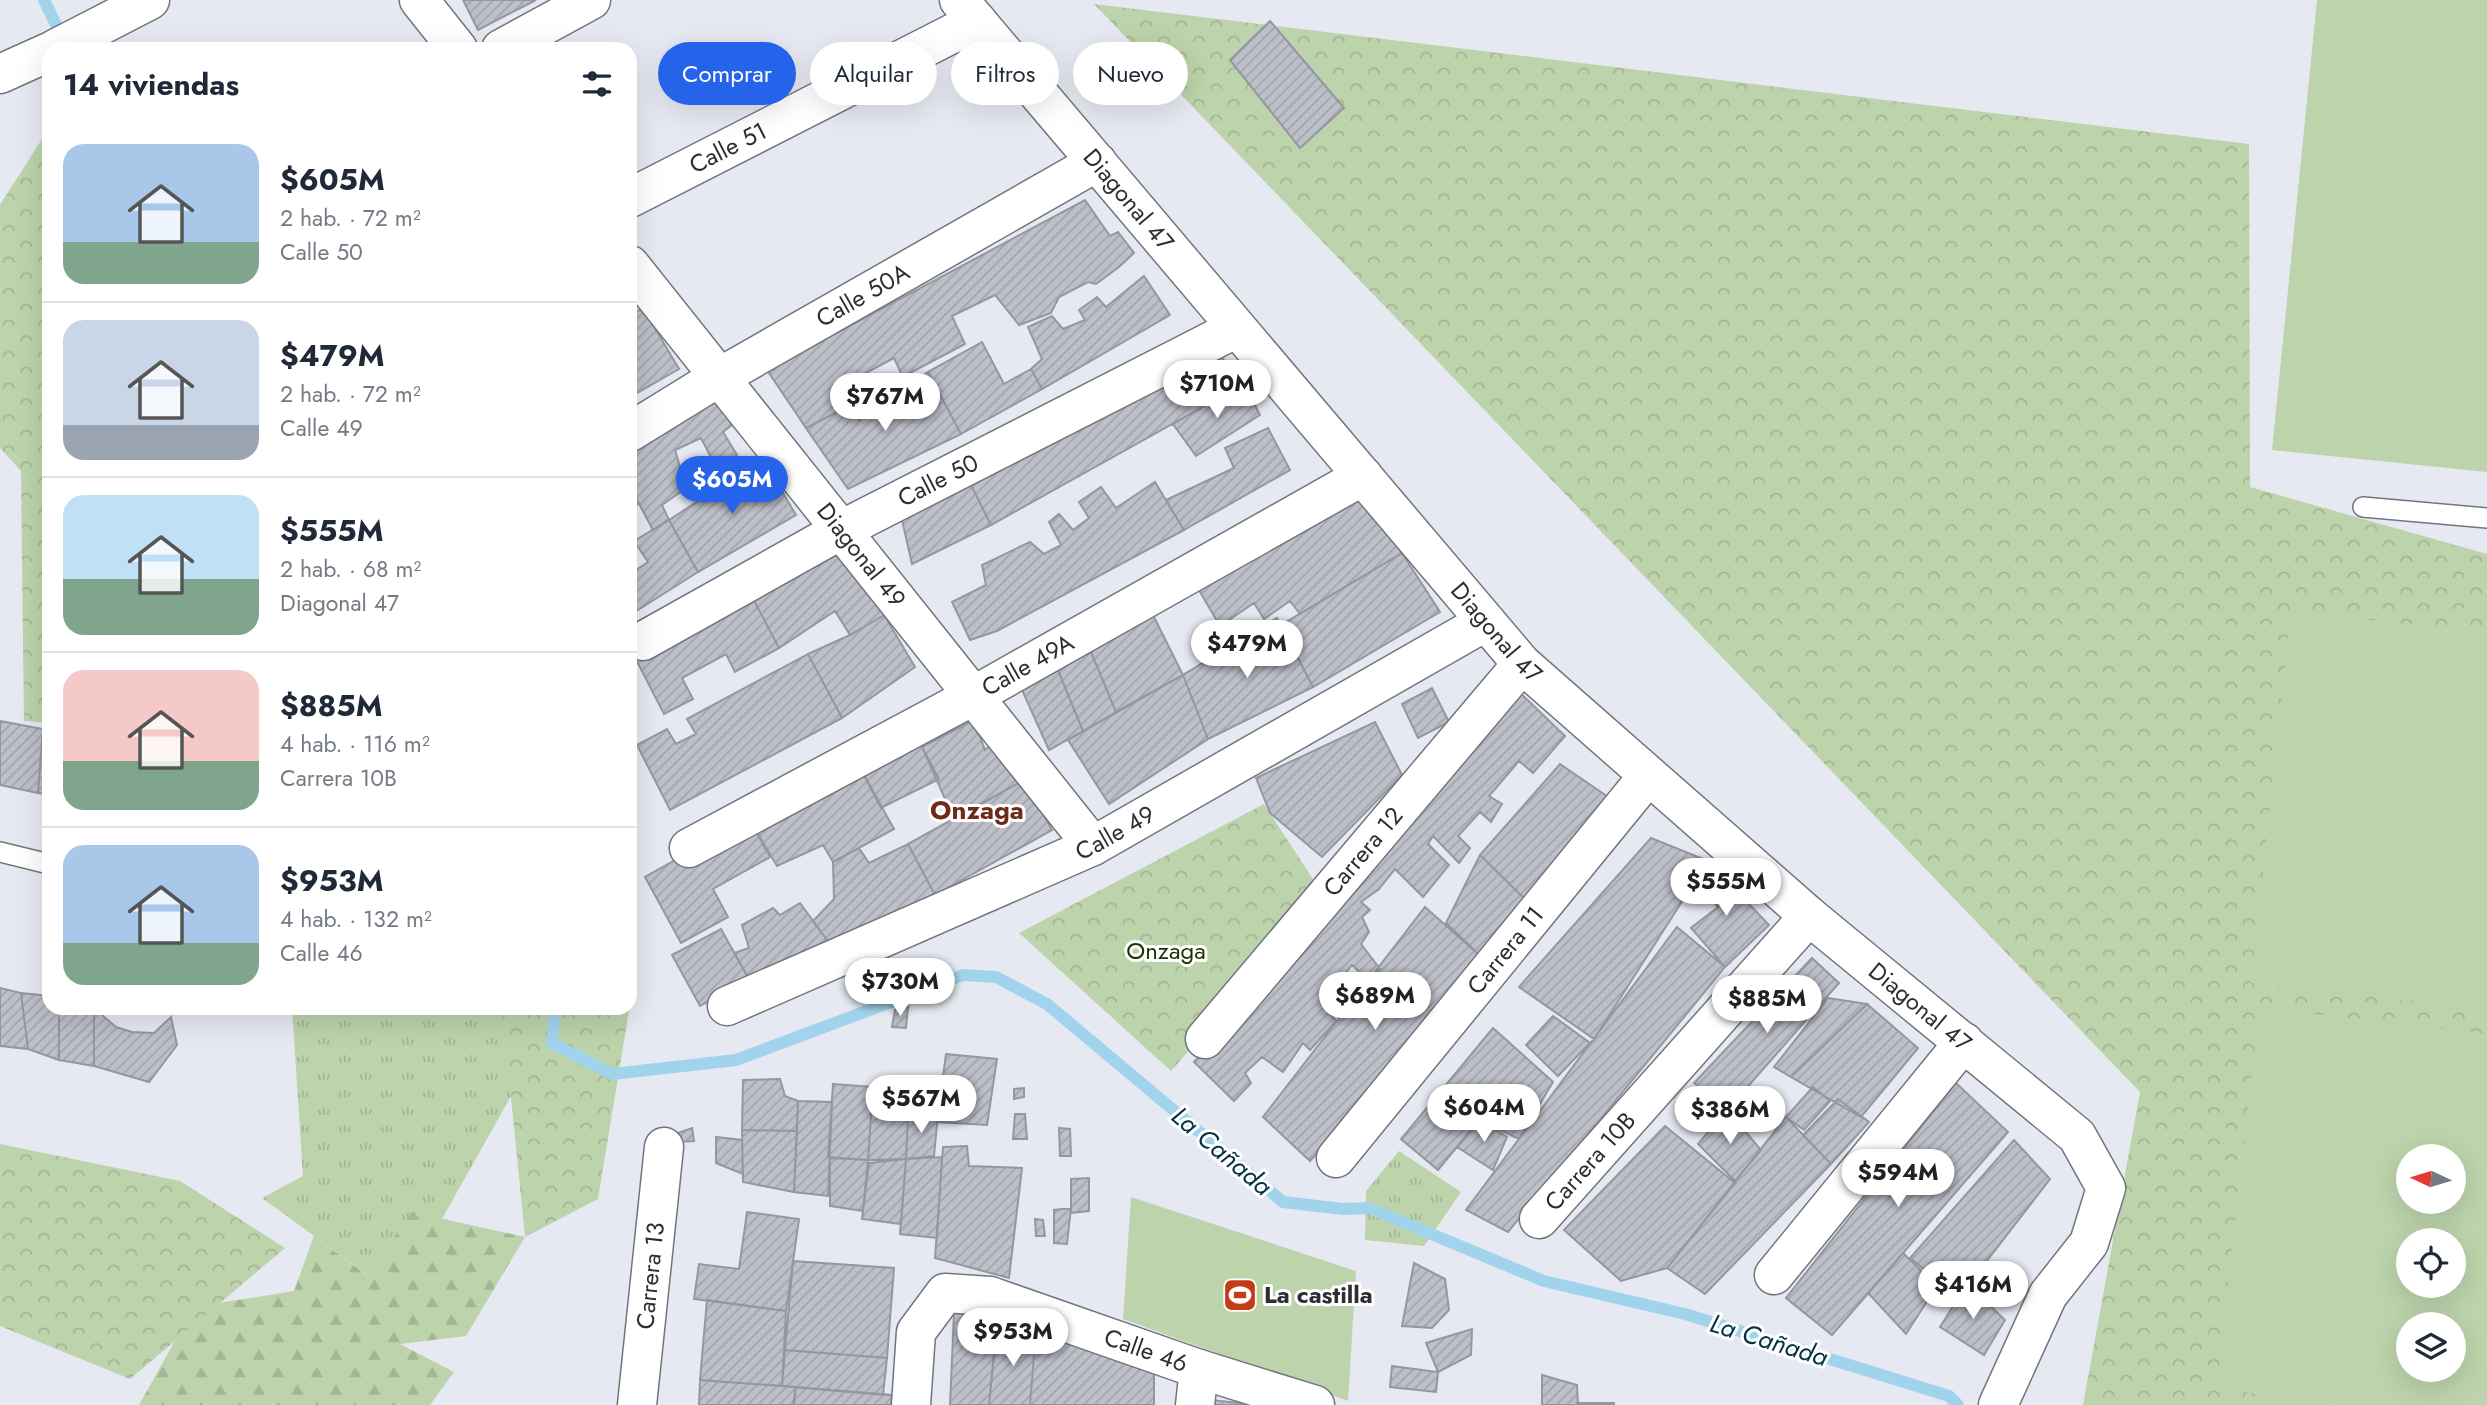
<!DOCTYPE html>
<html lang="es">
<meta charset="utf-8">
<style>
body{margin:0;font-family:Jost,sans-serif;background:#f6f6f7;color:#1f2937;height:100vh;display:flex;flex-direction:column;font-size:26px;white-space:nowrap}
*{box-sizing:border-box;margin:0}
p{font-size:23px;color:#747a83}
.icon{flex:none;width:38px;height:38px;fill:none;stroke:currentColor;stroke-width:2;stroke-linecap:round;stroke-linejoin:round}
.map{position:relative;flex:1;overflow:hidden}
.drawer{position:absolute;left:42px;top:42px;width:595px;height:973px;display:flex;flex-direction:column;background:#fff;border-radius:21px;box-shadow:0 7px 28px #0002}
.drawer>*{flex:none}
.banner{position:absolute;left:658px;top:42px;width:665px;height:63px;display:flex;gap:14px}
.needle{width:46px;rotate:274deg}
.tools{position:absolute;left:2396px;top:1144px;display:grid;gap:14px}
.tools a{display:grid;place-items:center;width:70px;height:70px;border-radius:50%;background:#fff;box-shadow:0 7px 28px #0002;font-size:35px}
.price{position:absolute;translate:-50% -60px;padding:0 16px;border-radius:24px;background:#fff;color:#222;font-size:23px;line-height:46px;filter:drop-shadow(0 2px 4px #0008)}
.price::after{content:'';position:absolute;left:50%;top:42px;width:21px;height:16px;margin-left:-10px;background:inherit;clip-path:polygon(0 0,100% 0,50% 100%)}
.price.current{background:#2563eb;color:#fff}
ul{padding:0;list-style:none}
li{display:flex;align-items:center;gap:21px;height:175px;padding:0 21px}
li+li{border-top:2px solid #e0e1e3}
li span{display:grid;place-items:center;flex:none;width:196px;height:140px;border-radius:21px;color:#555}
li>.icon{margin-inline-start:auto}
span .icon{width:84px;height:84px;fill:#fffc;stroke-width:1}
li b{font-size:30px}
h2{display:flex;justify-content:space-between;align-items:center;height:84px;padding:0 21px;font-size:30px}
.chip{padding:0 24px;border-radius:32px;background:#fff;box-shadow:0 7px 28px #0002;font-size:24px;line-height:63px}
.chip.current{background:#2563eb;color:#fff}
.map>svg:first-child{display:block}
.grass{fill:url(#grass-tufts)}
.forest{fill:url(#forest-firs)}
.park{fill:url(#park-crowns);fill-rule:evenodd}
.garden{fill:#bcd3ab;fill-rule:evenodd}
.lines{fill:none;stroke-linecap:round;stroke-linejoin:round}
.stream{stroke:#a1d4ec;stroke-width:12}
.building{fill:url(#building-hatch);stroke:#9597a0;stroke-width:2}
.service-casing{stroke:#73757e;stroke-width:22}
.minor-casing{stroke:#73757e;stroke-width:41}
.service{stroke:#fff;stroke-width:19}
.minor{stroke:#fff;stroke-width:38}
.labels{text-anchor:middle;stroke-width:6;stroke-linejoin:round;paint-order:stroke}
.street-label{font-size:24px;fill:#2d2e32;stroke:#fff}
.park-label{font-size:24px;fill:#1b3103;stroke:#fff}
.poi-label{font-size:24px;font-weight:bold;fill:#2d2e32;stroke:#fff;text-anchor:start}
.neighbourhood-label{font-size:26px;font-weight:bold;fill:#6e2a1a;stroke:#fff}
.water-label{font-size:26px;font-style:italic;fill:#053344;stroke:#fff}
</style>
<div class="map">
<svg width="2487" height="1405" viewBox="0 0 2487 1405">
<defs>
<pattern id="grass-tufts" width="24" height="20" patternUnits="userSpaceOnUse" patternTransform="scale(1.75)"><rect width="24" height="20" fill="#bcd3ab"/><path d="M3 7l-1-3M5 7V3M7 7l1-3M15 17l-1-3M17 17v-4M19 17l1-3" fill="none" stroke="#a2b594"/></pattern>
<pattern id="forest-firs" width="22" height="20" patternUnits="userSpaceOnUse" patternTransform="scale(1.75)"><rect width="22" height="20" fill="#bcd3ab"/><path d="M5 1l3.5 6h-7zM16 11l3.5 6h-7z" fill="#a2b594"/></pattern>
<pattern id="park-crowns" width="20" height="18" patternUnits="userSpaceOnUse" patternTransform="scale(1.75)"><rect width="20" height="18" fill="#bcd3ab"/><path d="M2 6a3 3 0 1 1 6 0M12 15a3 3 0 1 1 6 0" fill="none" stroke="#a2b594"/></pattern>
<pattern id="building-hatch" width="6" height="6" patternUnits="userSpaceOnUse" patternTransform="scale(1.75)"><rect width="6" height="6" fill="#bdbfc9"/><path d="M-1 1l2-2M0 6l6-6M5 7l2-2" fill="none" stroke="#a3a4ad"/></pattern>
</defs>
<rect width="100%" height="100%" fill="#e7e9f2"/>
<!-- grass -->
<path class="grass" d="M292,1008H503L528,1066L398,1297L262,1198L303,1176Z
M1399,1151L1461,1192L1424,1246L1365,1240L1366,1191Z"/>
<!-- forest -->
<path class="forest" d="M412,1212L525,1237L466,1336L400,1344L454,1372L430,1405H139L194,1307L294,1291L314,1236L367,1275Z"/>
<!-- park -->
<path class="park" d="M1094,4L2249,144L2250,487L2487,554V1405H2083L2140,1092ZM2408,1157H2454V1202H2408ZM2408,1241H2454V1286H2408ZM2408,1325H2454V1370H2408Z
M49,128V723L24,721L21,471L0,448V205Z
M1264,804L1324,896L1171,1071L1019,933Z
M502,1008H629V1011L598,1199L525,1237Z
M0,1144L180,1181L285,1248L130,1379L0,1326Z"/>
<!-- garden -->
<path class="garden" d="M2317,0H2487V472L2272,450Z
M2291,611L2487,633V1010L2251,983Z
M2259,1008L2487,1034V1405H2359L2216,1389ZM2408,1157H2454V1202H2408ZM2408,1241H2454V1286H2408ZM2408,1325H2454V1370H2408Z
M1131,1197L1356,1271L1348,1401L1123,1319Z"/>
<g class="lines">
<!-- stream -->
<path class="stream" d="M44,0L63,39
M555,1008L552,1043L612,1074L736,1060L963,975L996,977L1047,1004L1283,1202L1343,1209L1369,1208L1544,1281L1685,1314L1949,1396L1958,1405"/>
</g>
<!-- building -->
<path class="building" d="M463,0H536L478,30Z
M1270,21L1344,108L1300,148L1230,60Z
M1085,200L1110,236L1118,232L1134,253L1119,267L1096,284L1088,282L1059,297L1051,313L1019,325L995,295L952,316L965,344L910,373L902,375L894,358L862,375L869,390L849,406L806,428L767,370Z
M1144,276L1170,315L1042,389L1031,369L1042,359L1028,327L1052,316L1063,329L1085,320L1079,310L1097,297L1106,307Z
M643,308L679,369L630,397V315Z
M982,342L1004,384L1031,369L1042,389L961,434L928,372Z
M1217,352L1244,384L991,525L969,481Z
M928,372L961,434L848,489L806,428L849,406L859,420Z
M711,382L737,421L723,432L737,455L716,467L701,438L675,450L686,488L662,505L669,520L653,530L630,487V432Z
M1244,384L1260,415L1196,456L1173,424Z
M1268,428L1290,470L1184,530L1166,500L1234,468L1225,448Z
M763,459L796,515L698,572L669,520Z
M969,481L991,525L912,564L902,520Z
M1155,482L1184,530L997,631L970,640L952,602L986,585L982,565L1030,542L1044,554L1061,545L1049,522L1059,514L1073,530L1089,518L1079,502L1101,487L1116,508Z
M630,487L638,504L630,509Z
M1354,493L1402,553L1300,614L1290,601L1264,619L1254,603L1220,626L1193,580Z
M669,520L698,572L630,615V574L648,562L634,541Z
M840,541L884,615L850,635L835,611L779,648L748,589Z
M1402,553L1440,612L1313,687L1281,625Z
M748,589L779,648L735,672L726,654L682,678L693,699L664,714L631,650Z
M1150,609L1183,675L1116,712L1086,640Z
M884,615L915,667L842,718L808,654L850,635Z
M1277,618L1313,687L1208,739L1183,675Z
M1086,640L1116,712L1083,731L1055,663Z
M808,654L842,718L670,810L637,745L667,729L676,744L696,734L687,719Z
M1055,663L1083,731L1049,750L1018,681Z
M1183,675L1208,739L1109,804L1068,740Z
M1432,688L1449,722L1418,738L1402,704Z
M1517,690L1565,736L1533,773L1519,761L1489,796L1502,804L1491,822L1480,812L1458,836L1470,848L1459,863L1433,836L1428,844L1449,865L1423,897L1395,869L1379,889L1361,902L1370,910L1362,917L1369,932L1361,944L1380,969L1369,981L1352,965L1321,1004L1336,1021L1310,1050L1303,1043L1283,1072L1262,1057L1245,1073L1251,1083L1234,1101L1194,1062Z
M966,704L974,720L922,747L939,779L881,808L856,760Z
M974,720L985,750L1000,737L1024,780L954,819L922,747Z
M0,721L43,729L38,793L0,785Z
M1375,722L1402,775L1322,857L1270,813L1256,778Z
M43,729L49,730V794L38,793Z
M856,760L894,829L833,862L823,845L777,866L749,819Z
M1560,764L1614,801L1531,905L1480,855Z
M1024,780L1052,830L935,895L908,844Z
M749,819L770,857L713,889L728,917L681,943L645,877Z
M1651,838L1708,861L1594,1039L1519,987Z
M908,844L935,895L830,944L813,921L834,899L833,862L859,848L869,863Z
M1480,855L1531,905L1487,962L1446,923Z
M1708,861L1769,925L1725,967L1691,928L1718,907L1694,880Z
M800,903L830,944L749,979L734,953L749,948L742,925L773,908L780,915Z
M1425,907L1487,962L1310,1161L1263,1117Z
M1677,927L1725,967L1508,1232L1466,1210Z
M721,929L749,979L700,1006L672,955Z
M1812,958L1839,983L1727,1110L1694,1083Z
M0,988L21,993L28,1049L0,1046Z
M21,993L49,996V1008H59V1060L28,1049Z
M1828,998L1867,1004L1791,1077L1774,1067Z
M1867,1004L1918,1048L1861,1117L1791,1077Z
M908,1007L906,1028L892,1027L895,1010Z
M59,1008H94V1066L59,1060Z
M94,1008L116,1027L132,1032L154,1033L171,1017L177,1045L149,1082L94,1066Z
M1553,1016L1590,1043L1558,1076L1526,1045Z
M1493,1028L1553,1082L1519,1139L1479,1120L1438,1170L1401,1139Z
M946,1054L997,1059L987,1125L937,1122Z
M780,1079L785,1096L798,1101L797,1131L742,1130L743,1080Z
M1956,1083L2008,1132L1832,1335L1786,1298Z
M833,1084L873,1087L868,1160L828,1157Z
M873,1087L909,1094L906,1159L868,1160Z
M1813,1087L1830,1101L1804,1130L1786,1117Z
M1024,1088V1097L1014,1099V1089Z
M1838,1099L1869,1122L1831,1164L1803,1135Z
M798,1101L832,1102L828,1196L794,1192Z
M1727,1110L1761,1150L1735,1181L1698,1144Z
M908,1113L938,1114L934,1156L906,1159Z
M1015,1114H1025L1027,1139H1013Z
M1786,1117L1831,1164L1705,1294L1667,1268Z
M1479,1120L1507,1137L1493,1170L1457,1147Z
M1665,1126L1735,1183L1667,1268L1621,1281L1564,1230Z
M692,1128L694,1141L677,1142L678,1133Z
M1059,1128L1070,1129L1071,1156H1060Z
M742,1130L797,1131L794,1192L743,1182Z
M716,1137L742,1140L743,1174L716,1163Z
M2014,1140L2050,1179L1959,1297L1910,1258Z
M967,1146L969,1166L1022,1168L1009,1278L935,1258L943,1147Z
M942,1157L937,1238L900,1234L906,1159Z
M830,1158L868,1160L863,1211L830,1206Z
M906,1159L901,1224L862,1219L869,1163Z
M1089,1178V1211L1071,1213V1179Z
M1071,1208L1067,1244L1054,1243V1210Z
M747,1212L799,1219L786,1311L694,1299L699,1264L739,1269Z
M1035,1219L1043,1220L1045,1236H1036Z
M1903,1253L1937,1286L1906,1334L1868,1293Z
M793,1261L894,1268L887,1358L785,1350Z
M1414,1263L1445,1279L1449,1310L1432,1328L1402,1326Z
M1967,1284L2005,1320L1984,1355L1940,1327Z
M707,1300L786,1311L782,1386L700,1380Z
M954,1313L998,1316L989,1405H950Z
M1472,1329L1471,1355L1438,1372L1426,1343Z
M1036,1330L1030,1405H989L996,1331Z
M1036,1330L1154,1370V1405H1030Z
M785,1350L887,1358L883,1395L782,1386Z
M1392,1366L1438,1372L1436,1392L1390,1387Z
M1542,1375L1577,1385L1578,1405H1542Z
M700,1380L796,1387L793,1405H699Z
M796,1387L892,1395L891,1405H794Z
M1211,1400L1258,1405H1211Z
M1577,1403H1614V1405H1578Z"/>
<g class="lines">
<!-- service casing -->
<g class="service-casing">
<path id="service" d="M2363,507L2487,518
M0,852L49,864"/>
</g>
<!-- minor casing -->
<g class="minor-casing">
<g id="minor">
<path d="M419,0L458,49"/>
<path id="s1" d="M959,0L1522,664L1809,916L2077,1136L2106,1188L2089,1243L2048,1295L1998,1405"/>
<path d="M55,49L150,0"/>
<path d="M501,49L591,0"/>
<path d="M0,74L49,52"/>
<path id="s2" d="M630,198L977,21"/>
<path id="s3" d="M630,265L1093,846"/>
<path id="s4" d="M630,432L711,382L1097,162"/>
<path id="s5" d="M643,641L841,530L1237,328"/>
<path id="s6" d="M689,848L973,696L1363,476"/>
<path id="s7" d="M727,1006L1093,846L1485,622"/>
<path id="s8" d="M1205,1039L1522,664"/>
<path id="s9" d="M1336,1158L1648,776"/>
<path id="s10" d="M1539,1219L1809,916"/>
<path d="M1774,1275L1964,1042"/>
<path id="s11" d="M637,1405L664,1147"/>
<path id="s12" d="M911,1405L916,1332L945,1293L990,1296L1199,1369L1315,1405"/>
<path d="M1195,1405L1199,1369"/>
</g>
</g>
<!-- service -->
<use href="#service" class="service"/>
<!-- minor -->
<use href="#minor" class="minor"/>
</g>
<!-- icons -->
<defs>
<g id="stadium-square" transform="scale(1.75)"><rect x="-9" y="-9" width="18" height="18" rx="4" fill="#c53c19" stroke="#fff"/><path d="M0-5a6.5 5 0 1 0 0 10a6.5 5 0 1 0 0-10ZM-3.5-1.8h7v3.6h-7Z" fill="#fff"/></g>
</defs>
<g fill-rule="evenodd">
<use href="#stadium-square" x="1240" y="1295"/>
</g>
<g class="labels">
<!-- street labels -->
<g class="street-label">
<text dy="8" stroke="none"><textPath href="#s2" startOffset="110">Calle 51</textPath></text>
<text dy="8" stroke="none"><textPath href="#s1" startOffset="262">Diagonal 47</textPath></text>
<text dy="8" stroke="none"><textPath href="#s4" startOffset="270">Calle 50A</textPath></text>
<text dy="8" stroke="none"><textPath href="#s5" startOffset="336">Calle 50</textPath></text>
<text dy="8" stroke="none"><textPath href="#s3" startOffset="371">Diagonal 49</textPath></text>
<text dy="8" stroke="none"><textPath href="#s1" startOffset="830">Diagonal 47</textPath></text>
<text dy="8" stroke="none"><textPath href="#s6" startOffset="385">Calle 49A</textPath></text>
<text dy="8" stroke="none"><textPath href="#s7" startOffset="425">Calle 49</textPath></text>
<text dy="8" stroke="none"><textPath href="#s8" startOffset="245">Carrera 12</textPath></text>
<text dy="8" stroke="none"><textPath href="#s9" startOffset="268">Carrera 11</textPath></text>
<text dy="8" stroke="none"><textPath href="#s1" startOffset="1396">Diagonal 47</textPath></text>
<text dy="8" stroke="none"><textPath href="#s10" startOffset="77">Carrera 10B</textPath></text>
<text dy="8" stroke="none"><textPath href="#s11" startOffset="130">Carrera 13</textPath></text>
<text dy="8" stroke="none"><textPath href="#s12" startOffset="332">Calle 46</textPath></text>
</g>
<!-- park labels -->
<g class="park-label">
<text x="1166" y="959">Onzaga</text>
</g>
<!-- poi labels -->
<g class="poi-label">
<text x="1264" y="1303">La castilla</text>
</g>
<!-- neighbourhood labels -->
<g class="neighbourhood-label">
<text x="977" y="819">Onzaga</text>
</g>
<!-- water labels -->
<g class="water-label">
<text transform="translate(1222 1151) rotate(40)" y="9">La Cañada</text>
<text transform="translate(1769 1340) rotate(17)" y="9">La Cañada</text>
</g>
</g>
</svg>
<div class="tools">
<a><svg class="needle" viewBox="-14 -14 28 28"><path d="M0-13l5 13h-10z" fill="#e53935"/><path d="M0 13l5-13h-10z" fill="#747a83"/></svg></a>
<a><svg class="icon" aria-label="locate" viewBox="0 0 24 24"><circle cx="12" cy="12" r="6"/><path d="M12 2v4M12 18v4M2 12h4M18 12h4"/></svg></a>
<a><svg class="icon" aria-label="layers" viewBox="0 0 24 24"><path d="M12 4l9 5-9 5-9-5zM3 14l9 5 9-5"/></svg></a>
</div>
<b class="price" style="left:1217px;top:420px">$710M</b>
<b class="price" style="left:885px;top:433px">$767M</b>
<b class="price current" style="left:732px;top:516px">$605M</b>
<b class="price" style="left:1247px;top:680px">$479M</b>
<b class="price" style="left:1726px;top:918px">$555M</b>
<b class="price" style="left:900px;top:1018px">$730M</b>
<b class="price" style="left:1375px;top:1032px">$689M</b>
<b class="price" style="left:1767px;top:1035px">$885M</b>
<b class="price" style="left:921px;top:1135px">$567M</b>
<b class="price" style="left:1484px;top:1144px">$604M</b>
<b class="price" style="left:1730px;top:1146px">$386M</b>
<b class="price" style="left:1898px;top:1209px">$594M</b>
<b class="price" style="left:1973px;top:1321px">$416M</b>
<b class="price" style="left:1013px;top:1368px">$953M</b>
<div class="banner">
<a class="chip current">Comprar</a>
<a class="chip">Alquilar</a>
<a class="chip">Filtros</a>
<a class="chip">Nuevo</a>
</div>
<section class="drawer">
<h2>14 viviendas<svg class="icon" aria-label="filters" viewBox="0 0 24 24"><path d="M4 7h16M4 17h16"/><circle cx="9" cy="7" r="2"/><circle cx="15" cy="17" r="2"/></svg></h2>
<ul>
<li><span style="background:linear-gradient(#a9c7e8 70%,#7fa58c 0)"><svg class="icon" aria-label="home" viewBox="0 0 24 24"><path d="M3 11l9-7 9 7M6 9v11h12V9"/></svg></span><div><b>$605M</b><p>2 hab. · 72 m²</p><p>Calle 50</p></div></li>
<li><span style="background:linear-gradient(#c9d6e8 75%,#9aa5b1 0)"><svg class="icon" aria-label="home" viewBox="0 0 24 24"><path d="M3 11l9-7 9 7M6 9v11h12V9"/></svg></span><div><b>$479M</b><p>2 hab. · 72 m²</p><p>Calle 49</p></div></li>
<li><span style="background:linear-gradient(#bfe0f5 60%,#7fa58c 0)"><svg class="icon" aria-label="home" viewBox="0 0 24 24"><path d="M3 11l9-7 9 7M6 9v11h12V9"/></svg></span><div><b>$555M</b><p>2 hab. · 68 m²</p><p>Diagonal 47</p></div></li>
<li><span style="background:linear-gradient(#f6c9c9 65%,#7fa58c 0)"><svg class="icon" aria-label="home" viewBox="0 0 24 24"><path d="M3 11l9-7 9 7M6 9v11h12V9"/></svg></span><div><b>$885M</b><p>4 hab. · 116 m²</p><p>Carrera 10B</p></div></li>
<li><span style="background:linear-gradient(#a9c7e8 70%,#7fa58c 0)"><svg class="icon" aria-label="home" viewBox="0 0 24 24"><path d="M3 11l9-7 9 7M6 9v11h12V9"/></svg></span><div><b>$953M</b><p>4 hab. · 132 m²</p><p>Calle 46</p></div></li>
</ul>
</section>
</div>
